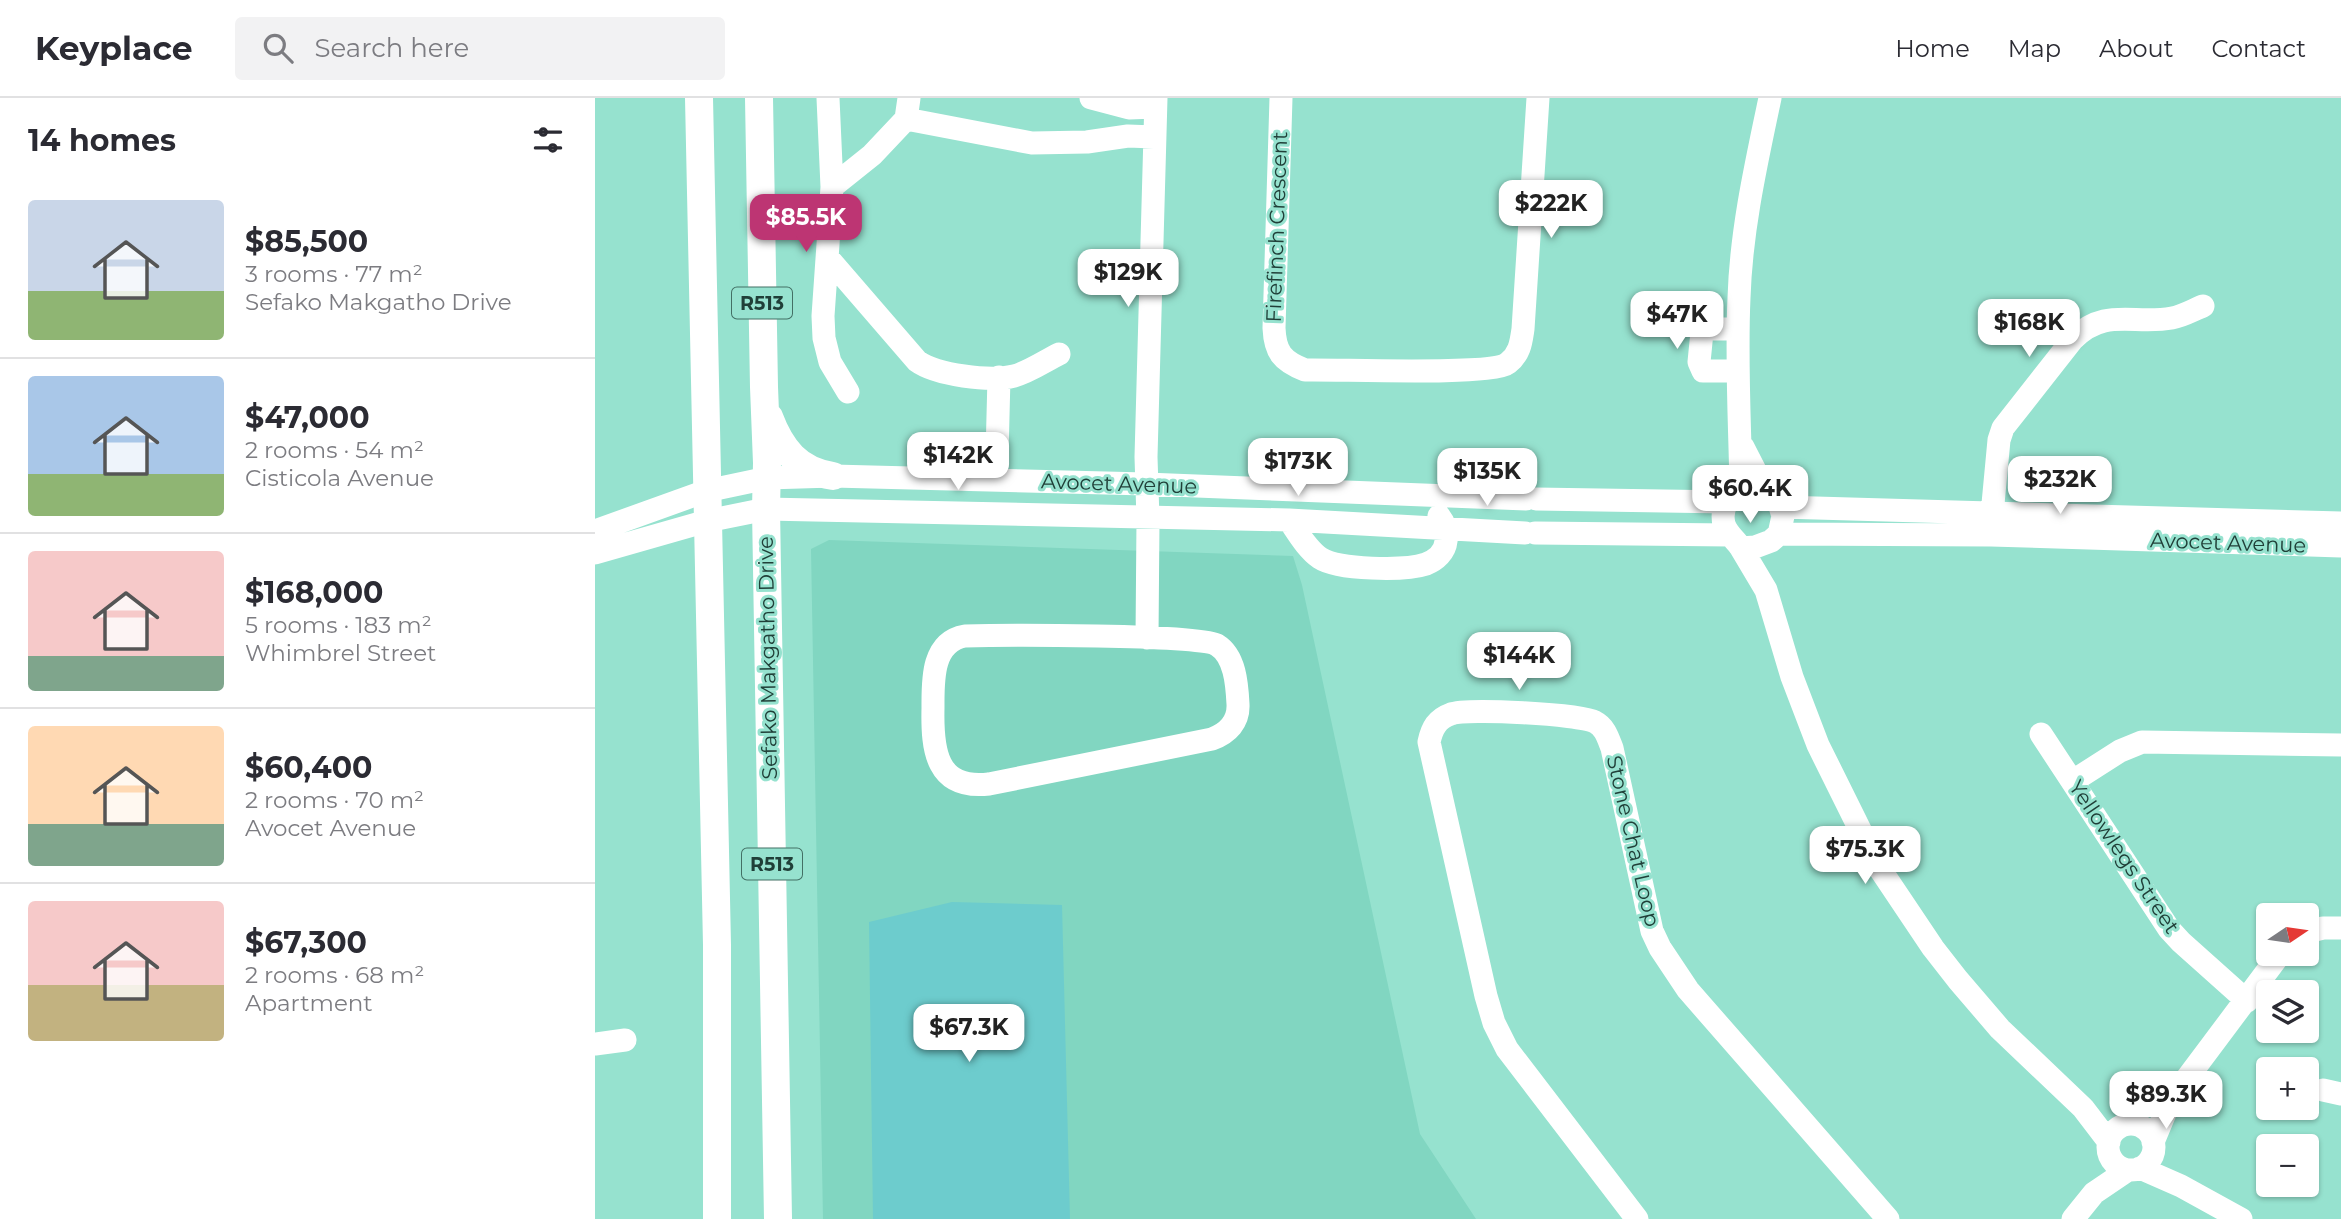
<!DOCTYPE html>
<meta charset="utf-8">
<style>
body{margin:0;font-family:Montserrat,sans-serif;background:#f2f2f3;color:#2b2b33;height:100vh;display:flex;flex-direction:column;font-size:26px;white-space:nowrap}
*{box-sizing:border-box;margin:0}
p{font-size:23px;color:#7c7c81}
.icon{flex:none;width:38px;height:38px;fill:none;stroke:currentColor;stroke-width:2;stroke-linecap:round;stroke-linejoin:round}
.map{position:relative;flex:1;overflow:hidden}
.side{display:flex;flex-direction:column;background:#fff;width:595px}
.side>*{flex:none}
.needle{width:46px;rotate:77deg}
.buttons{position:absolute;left:1661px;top:805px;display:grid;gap:14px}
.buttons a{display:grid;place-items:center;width:63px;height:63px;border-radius:7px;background:#fff;box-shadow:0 2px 5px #0004;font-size:35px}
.price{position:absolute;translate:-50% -60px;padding:0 16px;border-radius:14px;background:#fff;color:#222;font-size:23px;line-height:46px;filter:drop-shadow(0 2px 4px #0008)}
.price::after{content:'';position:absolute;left:50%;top:42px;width:21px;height:16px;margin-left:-10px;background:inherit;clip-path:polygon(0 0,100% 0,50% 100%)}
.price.selected{background:#bd3573;color:#fff}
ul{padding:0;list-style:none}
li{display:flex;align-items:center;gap:21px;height:175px;padding:0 28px}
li+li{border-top:2px solid #e1e1e2}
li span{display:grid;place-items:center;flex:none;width:196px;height:140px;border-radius:7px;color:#555}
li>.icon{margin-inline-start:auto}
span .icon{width:84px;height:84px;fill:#fffc;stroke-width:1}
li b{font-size:30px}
h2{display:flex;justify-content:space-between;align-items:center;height:84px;padding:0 28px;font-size:30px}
header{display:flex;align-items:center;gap:42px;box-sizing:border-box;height:98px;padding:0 35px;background:#fff;border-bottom:2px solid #e1e1e2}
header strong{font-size:33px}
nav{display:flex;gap:38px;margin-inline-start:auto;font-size:24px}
.search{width:490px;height:63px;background:#f2f2f3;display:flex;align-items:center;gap:18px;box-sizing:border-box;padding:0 24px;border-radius:7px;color:#7c7c81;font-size:26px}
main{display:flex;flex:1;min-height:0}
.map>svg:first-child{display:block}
.built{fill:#81d6c1}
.building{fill:#6dcccd}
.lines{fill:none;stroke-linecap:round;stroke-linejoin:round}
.minor{stroke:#fff;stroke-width:23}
.major{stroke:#fff;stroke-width:28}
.labels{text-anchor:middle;stroke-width:6;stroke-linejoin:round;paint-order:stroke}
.shield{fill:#96e2cf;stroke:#437065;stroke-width:2}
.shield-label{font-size:19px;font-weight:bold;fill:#203f38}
.street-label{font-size:21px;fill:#203f38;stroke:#96e2cf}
</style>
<header>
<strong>Keyplace</strong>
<div class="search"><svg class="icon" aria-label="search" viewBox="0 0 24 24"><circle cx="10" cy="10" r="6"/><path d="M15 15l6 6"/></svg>Search here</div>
<nav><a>Home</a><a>Map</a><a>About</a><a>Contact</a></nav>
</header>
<main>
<section class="side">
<h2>14 homes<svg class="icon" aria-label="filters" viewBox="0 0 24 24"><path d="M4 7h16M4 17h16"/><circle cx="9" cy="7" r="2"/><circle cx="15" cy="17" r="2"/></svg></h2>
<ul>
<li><span style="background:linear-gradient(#c9d6e8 65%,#8fb573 0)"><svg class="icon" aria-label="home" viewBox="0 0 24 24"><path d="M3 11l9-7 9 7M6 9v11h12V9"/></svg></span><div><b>$85,500</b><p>3 rooms · 77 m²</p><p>Sefako Makgatho Drive</p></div></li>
<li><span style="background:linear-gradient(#a9c7e8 70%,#8fb573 0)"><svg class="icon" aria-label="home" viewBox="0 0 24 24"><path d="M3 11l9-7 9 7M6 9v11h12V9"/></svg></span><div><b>$47,000</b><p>2 rooms · 54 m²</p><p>Cisticola Avenue</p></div></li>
<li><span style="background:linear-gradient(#f6c9c9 75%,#7fa58c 0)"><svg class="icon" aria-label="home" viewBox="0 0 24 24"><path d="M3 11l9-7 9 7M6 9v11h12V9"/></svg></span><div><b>$168,000</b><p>5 rooms · 183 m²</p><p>Whimbrel Street</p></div></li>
<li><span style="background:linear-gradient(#ffd9b3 70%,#7fa58c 0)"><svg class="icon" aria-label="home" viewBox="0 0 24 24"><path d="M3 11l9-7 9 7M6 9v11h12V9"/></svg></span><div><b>$60,400</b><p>2 rooms · 70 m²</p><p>Avocet Avenue</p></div></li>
<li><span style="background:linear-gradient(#f6c9c9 60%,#c2b280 0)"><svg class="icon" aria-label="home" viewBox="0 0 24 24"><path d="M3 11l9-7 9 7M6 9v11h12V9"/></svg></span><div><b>$67,300</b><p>2 rooms · 68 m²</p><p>Apartment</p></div></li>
</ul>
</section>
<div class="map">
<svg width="1746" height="1121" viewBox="0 0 1746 1121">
<rect width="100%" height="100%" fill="#96e2cf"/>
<!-- built -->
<path class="built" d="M234,442L698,458L707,487L825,1036L881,1121H228L216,451Z"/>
<!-- building -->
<path class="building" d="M357,804L467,807L475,1121H278L274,824Z"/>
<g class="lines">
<!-- minor -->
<path class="minor" d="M233,0L237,89L228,218L229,240L235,264L253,294
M496,0L534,10L560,9
M686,0L679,230C680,254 687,263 710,272C742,271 897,278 913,265C925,256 926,244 928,231L943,0
M311,21L437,45L492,44L533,38L559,39
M237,89L277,57L311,21L314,0
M233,160L322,263C341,277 395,284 419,278C434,274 450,263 464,256
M1143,231H1113L1107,234L1104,264L1108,273H1143
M1148,349L1170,392L1183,402L1188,418L1184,436L1176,443L1160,449L1146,450C1141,442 1132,436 1129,426C1123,400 1148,388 1170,392
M402,357L404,279
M1146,392C1145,328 1141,264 1144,200C1146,133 1161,66 1175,0
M941,401L1133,404
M1186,409L1746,425
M694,422C703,435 712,451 725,460C743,472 810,473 831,466C841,462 850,454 851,443C853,433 850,426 844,418
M1396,427L1404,342L1408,330L1478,241C1510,209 1538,227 1577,220C1588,218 1598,212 1608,208
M0,433L111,393L172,380L238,378L551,386L931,401
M940,435L1135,437
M1184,436L1396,437L1746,448
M1146,450L1171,492L1197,579L1223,647L1283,768L1338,850L1363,882L1405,931L1488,1010L1514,1044
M0,455L112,423L171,411L694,422L930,435
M370,538C403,537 605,536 622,547C640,558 642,586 643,606C644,624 633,635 617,641L394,686C341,692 337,652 338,610C338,584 336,544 370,538Z
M552,540L553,421L551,359L561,0
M1446,636L1574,831L1586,844L1652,903
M1478,683L1525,653L1547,644L1746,647
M1712,834L1728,830H1746
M0,946L30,942
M1728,992L1746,996
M1513 1049a23 23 0 1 1 46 0a23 23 0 1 1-46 0Z
M1558,1044L1575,1003L1685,856
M1545,1070L1586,1088L1646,1121
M1042,1121L912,951L899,925L891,898L834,644C837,630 842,621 856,616C871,610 985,616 1000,624C1010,629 1013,640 1017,650L1057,833L1065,850L1093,892L1293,1121
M1478,1121L1499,1095L1533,1072"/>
<!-- major -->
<path class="major" d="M104,0L122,847V1121
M164,0L169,289L172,365L171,411L183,1121
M174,319C186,351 203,373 238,378"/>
</g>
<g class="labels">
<!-- shield labels -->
<g class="shield">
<rect x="137" y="189.5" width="60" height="31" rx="5"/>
<rect x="147" y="750.5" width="60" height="31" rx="5"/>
</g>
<g class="shield-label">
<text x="167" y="212">R513</text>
<text x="177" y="773">R513</text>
</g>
<!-- street labels -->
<g class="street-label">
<text transform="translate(682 129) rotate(-88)" y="7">Firefinch Crescent</text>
<text transform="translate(524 386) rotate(2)" y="7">Avocet Avenue</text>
<text transform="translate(1633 445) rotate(2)" y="7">Avocet Avenue</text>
<text transform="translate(173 560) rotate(-91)" y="7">Sefako Makgatho Drive</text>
<text transform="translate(1038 743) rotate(77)" y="7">Stone Chat Loop</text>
<text transform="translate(1529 759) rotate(56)" y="7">Yellowlegs Street</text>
</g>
</g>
</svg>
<div class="buttons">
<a><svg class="needle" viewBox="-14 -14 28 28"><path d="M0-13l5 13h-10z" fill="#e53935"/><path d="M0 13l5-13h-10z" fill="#7c7c81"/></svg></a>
<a><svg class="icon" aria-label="layers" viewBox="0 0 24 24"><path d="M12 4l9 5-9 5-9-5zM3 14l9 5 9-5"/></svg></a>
<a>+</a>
<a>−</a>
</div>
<b class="price" style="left:956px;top:142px">$222K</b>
<b class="price selected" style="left:211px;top:156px">$85.5K</b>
<b class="price" style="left:533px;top:211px">$129K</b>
<b class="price" style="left:1082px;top:253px">$47K</b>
<b class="price" style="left:1434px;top:261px">$168K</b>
<b class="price" style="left:363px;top:394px">$142K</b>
<b class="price" style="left:703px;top:400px">$173K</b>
<b class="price" style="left:892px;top:410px">$135K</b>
<b class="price" style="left:1465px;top:418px">$232K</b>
<b class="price" style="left:1155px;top:427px">$60.4K</b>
<b class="price" style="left:924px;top:594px">$144K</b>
<b class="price" style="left:1270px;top:788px">$75.3K</b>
<b class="price" style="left:374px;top:966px">$67.3K</b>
<b class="price" style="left:1571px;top:1033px">$89.3K</b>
</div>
</main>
